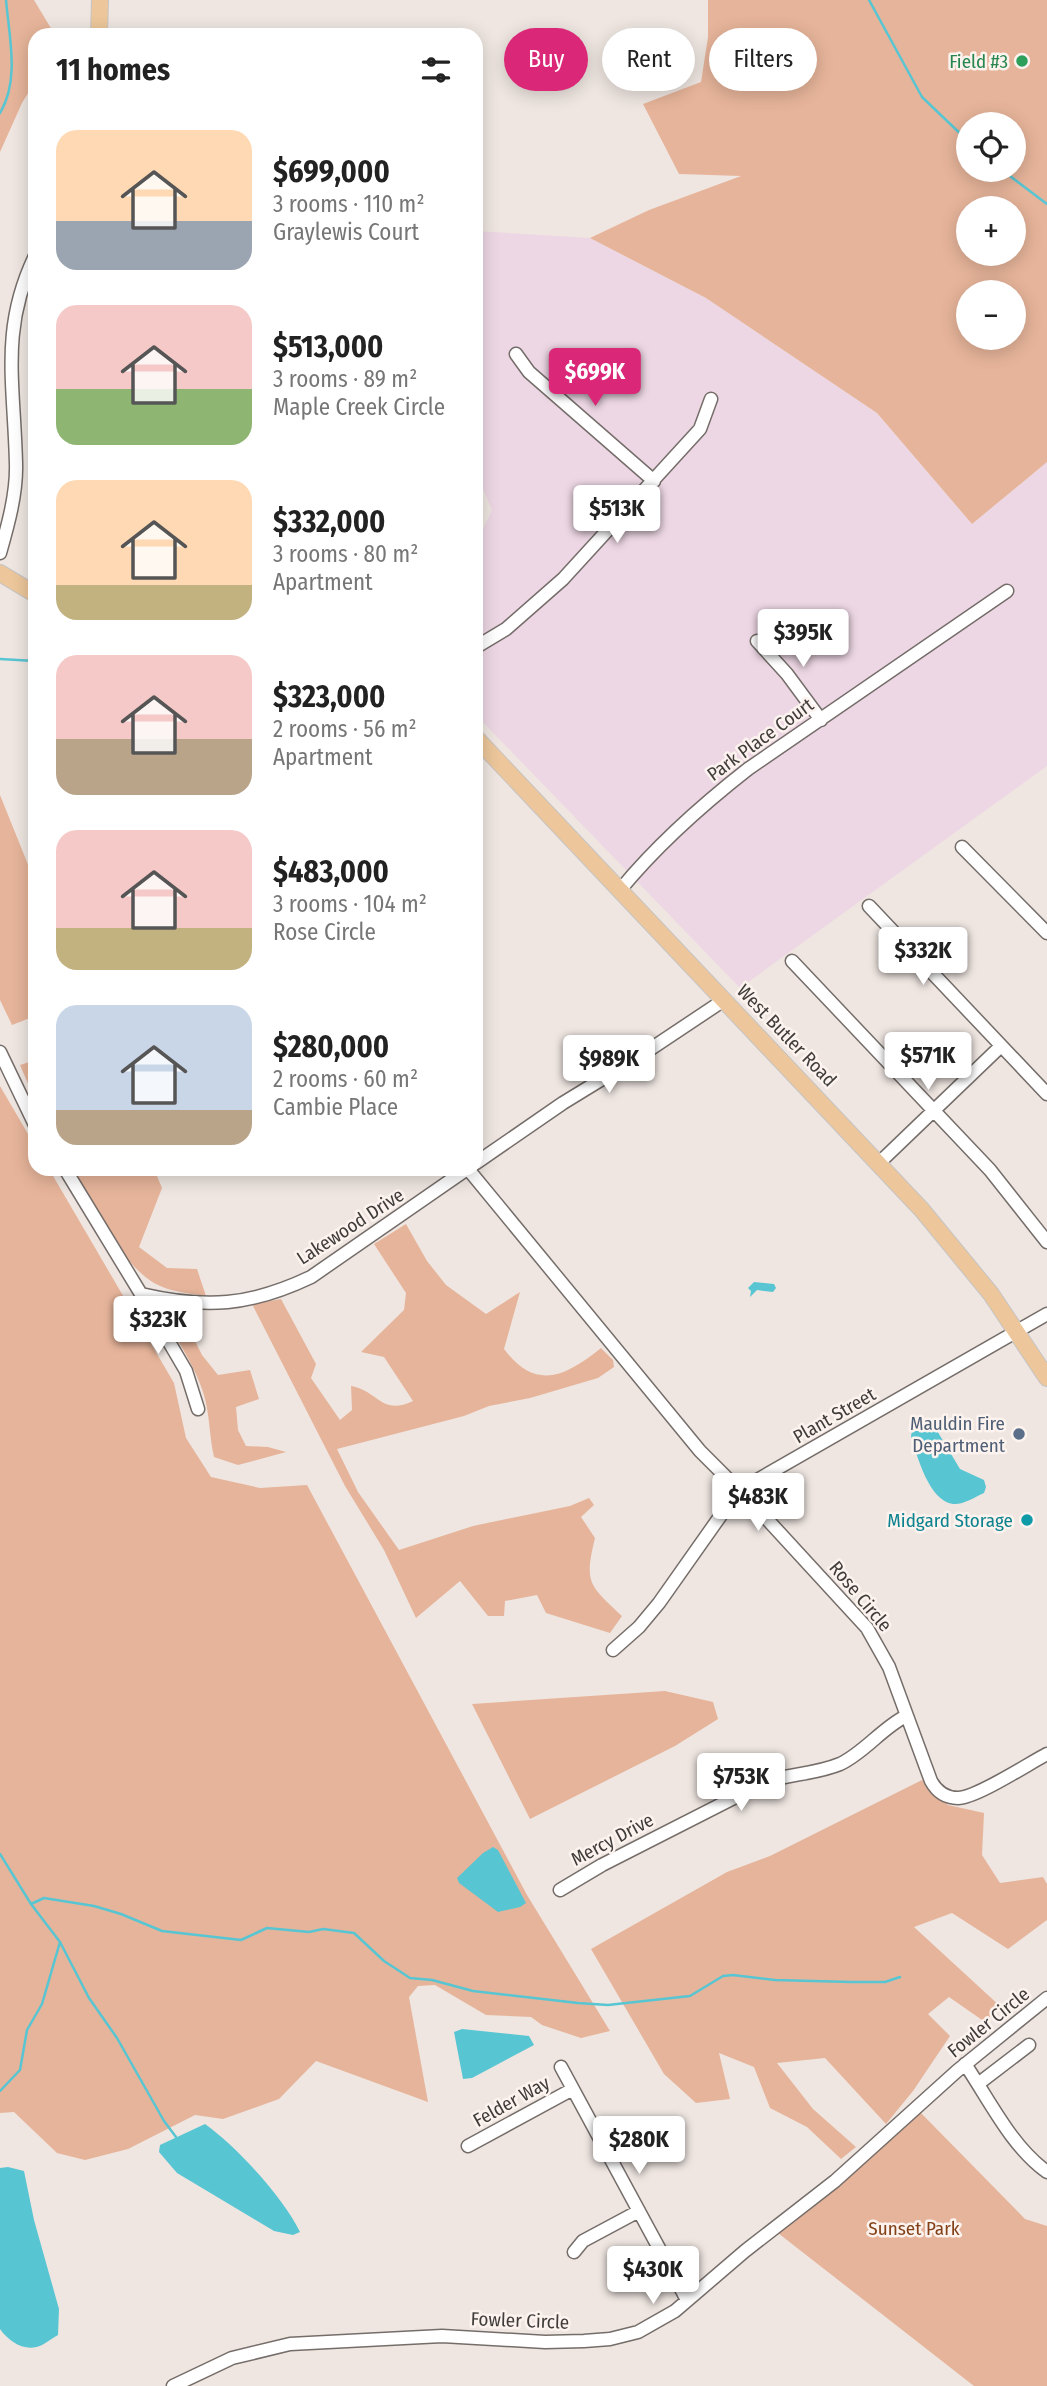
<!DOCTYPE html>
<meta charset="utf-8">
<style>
body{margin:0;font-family:"Fira Sans Condensed",sans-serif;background:#f2f2f2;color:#222;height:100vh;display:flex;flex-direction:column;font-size:26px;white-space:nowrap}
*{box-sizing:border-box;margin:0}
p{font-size:23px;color:#767676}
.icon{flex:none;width:38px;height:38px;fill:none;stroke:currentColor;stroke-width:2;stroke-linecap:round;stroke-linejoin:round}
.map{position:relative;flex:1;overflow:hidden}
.drawer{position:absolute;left:28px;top:28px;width:455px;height:1148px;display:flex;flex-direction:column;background:#fff;border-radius:21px;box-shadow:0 4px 18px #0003}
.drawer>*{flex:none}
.top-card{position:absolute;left:504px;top:28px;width:438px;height:63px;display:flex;gap:14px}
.buttons{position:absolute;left:956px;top:112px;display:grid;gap:14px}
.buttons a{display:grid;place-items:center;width:70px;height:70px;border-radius:50%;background:#fff;box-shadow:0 4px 18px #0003;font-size:35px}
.price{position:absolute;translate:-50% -60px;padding:0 16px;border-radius:7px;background:#fff;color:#222;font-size:23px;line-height:46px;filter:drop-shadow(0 2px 4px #0008)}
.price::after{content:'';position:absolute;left:50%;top:42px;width:21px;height:16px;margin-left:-10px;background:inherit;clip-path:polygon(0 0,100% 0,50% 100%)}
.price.current{background:#db2777;color:#fff}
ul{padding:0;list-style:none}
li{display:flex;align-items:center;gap:21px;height:175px;padding:0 28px}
li span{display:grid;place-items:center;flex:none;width:196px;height:140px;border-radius:21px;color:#555}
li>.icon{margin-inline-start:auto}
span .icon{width:84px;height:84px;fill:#fffc;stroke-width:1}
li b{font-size:30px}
h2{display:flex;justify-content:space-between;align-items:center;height:84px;padding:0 28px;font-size:30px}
.tag{padding:0 24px;border-radius:32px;background:#fff;box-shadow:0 4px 18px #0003;font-size:24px;line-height:63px}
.tag.current{background:#db2777;color:#fff}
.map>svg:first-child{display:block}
.industrial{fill:#edd7e4}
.green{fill:#e6b49a;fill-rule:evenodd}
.water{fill:#58c5d2}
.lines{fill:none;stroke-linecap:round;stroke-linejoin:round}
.stream{stroke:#58c5d2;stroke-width:2.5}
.minor-casing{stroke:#756d69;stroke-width:15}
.major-casing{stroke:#c5c4c4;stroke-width:18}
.minor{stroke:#fff;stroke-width:12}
.major{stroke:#edc79b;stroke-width:16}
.leisure-dot{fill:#2e9e5b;stroke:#fcf3ef;stroke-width:2.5}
.service-dot{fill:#5c6f8a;stroke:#fcf3ef;stroke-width:2.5}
.culture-dot{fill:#0f9aa8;stroke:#fcf3ef;stroke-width:2.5}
.labels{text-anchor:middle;stroke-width:5;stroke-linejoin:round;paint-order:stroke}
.leisure-label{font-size:19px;fill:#27864d;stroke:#fcf3ef;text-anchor:end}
.street-label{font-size:19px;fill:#3f3c3a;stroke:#fcf3ef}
.service-label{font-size:19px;fill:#4e5e75;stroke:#fcf3ef;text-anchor:end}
.culture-label{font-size:19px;fill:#0d838f;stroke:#fcf3ef;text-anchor:end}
.park-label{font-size:19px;fill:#834117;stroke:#fcf3ef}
</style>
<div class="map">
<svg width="1047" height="2386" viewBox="0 0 1047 2386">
<rect width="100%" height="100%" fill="#efe6e1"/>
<!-- industrial -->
<path class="industrial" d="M476,231L590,238L706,298L877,413L972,524L1047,462V766L740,988L476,715V544L492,510L476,473Z"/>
<!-- green -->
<path class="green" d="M0,0H34L55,35H35V82L22,103L0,152Z
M708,0H1047V462L972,524L877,413L706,298L590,238L649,210L741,176L679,174L643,104L701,82L708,37ZM1013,124V170H968V124ZM968,208H1013V254H968ZM968,292H1013V338H968Z
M0,795L35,882V1016L12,1025L0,1000Z
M35,1060V1100L20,1065Z
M0,1086L35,1146V1169H49L174,1383L186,1438L211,1477L260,1488L307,1485L527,1895L610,2031L581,2038L542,2025L531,2017L486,2015L435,1985L418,1986L409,1997L428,2102L316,2061L279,2099L223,2119L195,2115L128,2149L85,2160L57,2153L14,2112L0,2113Z
M73,1169H154L162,1188L139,1247L167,1268L197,1269L206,1296C188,1293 170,1292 154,1283C121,1264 92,1202 73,1169Z
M406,1224L427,1261L446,1285L486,1314L520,1292L504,1349C536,1392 566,1376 601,1348L613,1360L614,1367L598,1378L530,1398L489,1406L464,1416L337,1449L358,1492L399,1550L473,1526L570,1506L589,1498L594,1505L581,1517L595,1538C584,1583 589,1585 622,1616L610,1633L546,1613L537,1595L505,1601L504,1616H488L460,1581L416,1618L384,1550L345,1486L252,1304L281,1299L316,1364L311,1378L340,1420L352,1410L351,1386C379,1391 381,1416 413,1401L384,1357L361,1352L404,1310L406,1293L374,1244Z
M163,1313L182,1315L202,1355L218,1375L250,1370L259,1399L236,1407L238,1430L246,1446L268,1447L286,1452L238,1465L214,1457C209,1435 210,1413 203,1392C195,1366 175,1337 163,1313Z
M665,1691L713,1702L718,1719L675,1746L530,1819L472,1704Z
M922,1780L948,1805L984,1813L982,1855L1000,1883L1043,1877L1047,1884V1920L1008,1949L952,1913L914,1927L1001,2007L985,2022L949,1997L928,2014L950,2036L913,2091L886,2124L825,2058L777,2063L813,2109L856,2147L841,2159L807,2127L770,2108L754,2067L719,2053L730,2099L696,2103L664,2074L591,1949L727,1872L770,1856Z
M918,2110L1025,2219L1047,2226V2386H974L778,2233Z"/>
<!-- water -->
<path class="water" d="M35,725V780L32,778L28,736Z
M754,1282L774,1284L776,1288L773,1292L757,1290L750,1297L751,1291L748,1288Z
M928,1423L933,1424L960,1469L984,1480L986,1487L984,1493C975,1497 963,1505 953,1504C929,1501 917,1456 911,1436L912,1431Z
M493,1847L498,1850L526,1903L520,1907L498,1912L459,1883L457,1878L483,1853Z
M462,2029L529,2036L534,2045L472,2078L463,2079L454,2032Z
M205,2124C236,2146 284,2198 300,2232L293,2235L274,2231L177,2173L159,2152L160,2145Z
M8,2167L24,2171L34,2220L59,2309L58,2335C52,2338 48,2342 42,2345C26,2353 9,2342 0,2329V2168Z"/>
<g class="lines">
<!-- stream -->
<path class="stream" d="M869,0L922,97L968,141
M0,113C20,80 9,36 6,0
M1002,170L1047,204
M0,659L35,661
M0,1854L31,1904L60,1942L89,1998L117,2038L164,2121L176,2137
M31,1904L44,1898L94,1906L121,1914L162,1931L241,1940L267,1928L309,1932L323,1929L354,1933L384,1961L410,1978L432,1980L473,1991L578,2003L608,2005L690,1996L723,1976L733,1975L775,1980L851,1982H885L900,1977
M0,2091L20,2070L27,2030L42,2004L60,1942"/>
<!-- minor casing -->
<g class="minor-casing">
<path id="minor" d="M516,354L529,372L654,481
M0,553C8,525 17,493 16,463C14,382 0,329 35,256
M757,641L787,674L821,720
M476,647L506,629L563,579L700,429L711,399
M962,847L1047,933
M620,890C657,845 702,805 748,769L1007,591
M869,906L1047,1094
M792,961L990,1170L1047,1242
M0,1052L35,1125
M476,1163L563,1103L643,1054L724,1000
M879,1163L1001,1046
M65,1169L141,1294C206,1309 250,1306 311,1277L467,1169
M468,1169L700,1451L754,1505L867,1628L889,1667L931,1781C937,1792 946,1798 958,1798C976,1798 1028,1764 1047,1754
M141,1294L186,1371L198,1409
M613,1650L639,1627L659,1603L738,1491L1047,1314
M560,1890L602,1865L765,1782C789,1774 816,1774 840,1764C864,1753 882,1728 906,1716
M965,2064C990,2101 1011,2146 1047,2172
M561,2067L687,2300
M978,2084L1029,2045
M468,2146L573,2089
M574,2252L583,2241L639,2211
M173,2386L232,2358L290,2344L442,2336L545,2342L584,2341L610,2339L638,2332L675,2311L745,2251L835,2181L957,2071L1047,1998"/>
</g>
<!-- major casing -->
<g class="major-casing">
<path id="major" d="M99,35L100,0
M0,573L35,594
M476,738L922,1210L991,1294L1047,1378"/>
</g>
<!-- minor -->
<use href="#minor" class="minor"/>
<!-- major -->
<use href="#major" class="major"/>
</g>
<!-- markers -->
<circle class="leisure-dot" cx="1022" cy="61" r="7"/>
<circle class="service-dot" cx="1019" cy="1434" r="7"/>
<circle class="culture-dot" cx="1027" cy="1520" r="7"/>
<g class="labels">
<!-- leisure labels -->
<g class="leisure-label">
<text x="1008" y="68">Field #3</text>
</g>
<!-- street labels -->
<g class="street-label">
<text transform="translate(760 739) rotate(-36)" y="7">Park Place Court</text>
<text transform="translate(787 1035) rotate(46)" y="7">West Butler Road</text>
<text transform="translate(350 1226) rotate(-33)" y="7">Lakewood Drive</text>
<text transform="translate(834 1415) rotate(-30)" y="7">Plant Street</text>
<text transform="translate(861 1596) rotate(50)" y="7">Rose Circle</text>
<text transform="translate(612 1839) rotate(-28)" y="7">Mercy Drive</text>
<text transform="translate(988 2022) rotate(-39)" y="7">Fowler Circle</text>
<text transform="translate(511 2101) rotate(-29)" y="7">Felder Way</text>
<text transform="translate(520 2320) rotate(2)" y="7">Fowler Circle</text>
</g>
<!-- service labels -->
<g class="service-label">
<text x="1005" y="1430">Mauldin Fire<tspan x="1005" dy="22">Department</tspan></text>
</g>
<!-- culture labels -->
<g class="culture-label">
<text x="1013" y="1527">Midgard Storage</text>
</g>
<!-- park labels -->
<g class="park-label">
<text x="914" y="2235">Sunset Park</text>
</g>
</g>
</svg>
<div class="buttons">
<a><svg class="icon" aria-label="locate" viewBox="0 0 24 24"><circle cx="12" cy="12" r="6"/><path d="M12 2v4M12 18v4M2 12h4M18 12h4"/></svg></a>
<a>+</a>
<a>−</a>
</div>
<b class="price current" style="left:595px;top:408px">$699K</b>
<b class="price" style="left:617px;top:545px">$513K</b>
<b class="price" style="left:803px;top:669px">$395K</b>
<b class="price" style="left:923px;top:987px">$332K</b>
<b class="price" style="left:928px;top:1092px">$571K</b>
<b class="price" style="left:609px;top:1095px">$989K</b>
<b class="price" style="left:158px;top:1356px">$323K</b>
<b class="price" style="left:758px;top:1533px">$483K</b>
<b class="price" style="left:741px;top:1813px">$753K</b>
<b class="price" style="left:639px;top:2176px">$280K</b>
<b class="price" style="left:653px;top:2306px">$430K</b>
<div class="top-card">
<a class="tag current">Buy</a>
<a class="tag">Rent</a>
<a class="tag">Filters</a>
</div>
<section class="drawer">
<h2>11 homes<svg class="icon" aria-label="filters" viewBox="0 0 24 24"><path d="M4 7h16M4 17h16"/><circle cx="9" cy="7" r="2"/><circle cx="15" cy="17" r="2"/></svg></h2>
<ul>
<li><span style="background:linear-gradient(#ffd9b3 65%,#9aa5b1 0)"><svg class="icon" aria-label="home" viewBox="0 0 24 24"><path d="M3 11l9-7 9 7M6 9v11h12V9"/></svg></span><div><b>$699,000</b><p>3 rooms · 110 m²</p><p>Graylewis Court</p></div></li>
<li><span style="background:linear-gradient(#f6c9c9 60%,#8fb573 0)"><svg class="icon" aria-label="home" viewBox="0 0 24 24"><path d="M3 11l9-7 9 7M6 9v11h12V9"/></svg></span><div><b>$513,000</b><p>3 rooms · 89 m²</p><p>Maple Creek Circle</p></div></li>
<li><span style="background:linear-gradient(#ffd9b3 75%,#c2b280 0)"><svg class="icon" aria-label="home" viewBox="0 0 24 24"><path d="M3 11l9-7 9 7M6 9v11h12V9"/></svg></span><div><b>$332,000</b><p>3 rooms · 80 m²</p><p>Apartment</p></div></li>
<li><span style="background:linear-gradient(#f6c9c9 60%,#b9a48a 0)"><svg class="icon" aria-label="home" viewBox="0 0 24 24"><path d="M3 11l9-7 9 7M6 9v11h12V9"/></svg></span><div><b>$323,000</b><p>2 rooms · 56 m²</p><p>Apartment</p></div></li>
<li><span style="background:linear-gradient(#f6c9c9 70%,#c2b280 0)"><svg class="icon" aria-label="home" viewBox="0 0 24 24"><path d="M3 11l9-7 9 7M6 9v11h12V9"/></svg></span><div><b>$483,000</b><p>3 rooms · 104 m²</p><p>Rose Circle</p></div></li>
<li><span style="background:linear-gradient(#c9d6e8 75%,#b9a48a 0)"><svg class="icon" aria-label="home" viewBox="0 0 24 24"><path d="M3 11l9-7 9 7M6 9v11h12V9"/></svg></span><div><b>$280,000</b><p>2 rooms · 60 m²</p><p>Cambie Place</p></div></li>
</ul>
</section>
</div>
